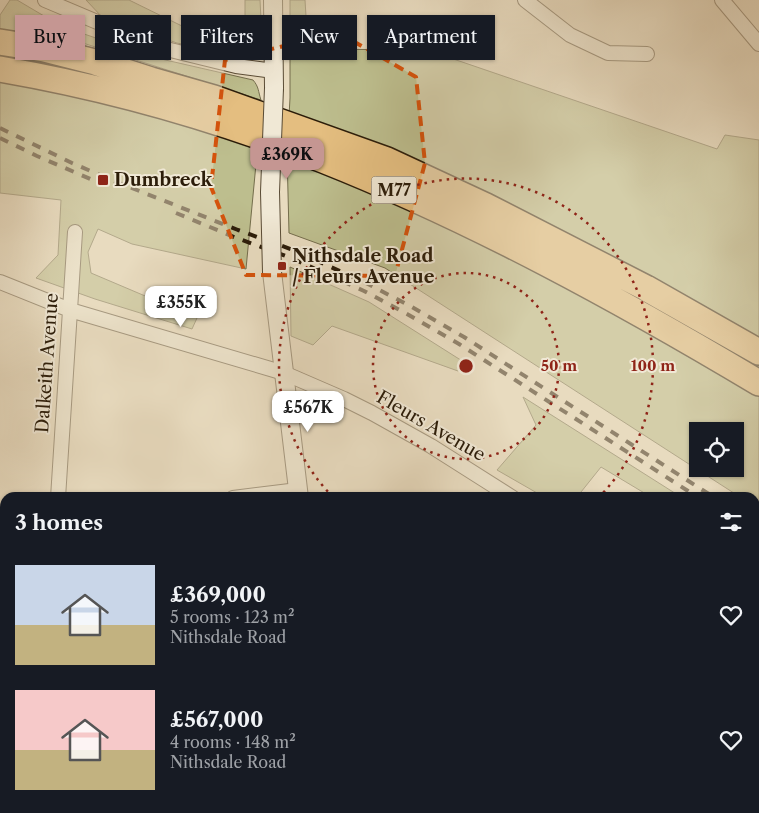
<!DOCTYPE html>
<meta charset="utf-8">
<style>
body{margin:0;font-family:"Libre Caslon Text",serif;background:#242831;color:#f1f3f6;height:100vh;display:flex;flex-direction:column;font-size:19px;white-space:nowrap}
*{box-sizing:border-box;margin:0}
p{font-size:16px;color:#9ea1a6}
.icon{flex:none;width:28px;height:28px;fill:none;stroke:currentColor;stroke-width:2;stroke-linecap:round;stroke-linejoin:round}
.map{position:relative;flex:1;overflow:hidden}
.panel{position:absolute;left:0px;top:492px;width:760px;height:321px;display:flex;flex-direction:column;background:#171b24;border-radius:15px 15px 0 0;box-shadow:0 1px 4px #0004}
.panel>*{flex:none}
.guide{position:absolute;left:15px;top:15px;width:500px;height:45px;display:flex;gap:10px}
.buttons{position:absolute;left:689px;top:422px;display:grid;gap:10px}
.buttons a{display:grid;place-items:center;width:55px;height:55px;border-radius:0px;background:#171b24;box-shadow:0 1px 4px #0004;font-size:25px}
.price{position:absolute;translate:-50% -42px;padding:0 11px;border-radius:10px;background:#fff;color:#222;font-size:16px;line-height:32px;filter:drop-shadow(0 1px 2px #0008)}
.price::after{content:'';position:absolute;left:50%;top:30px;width:15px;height:11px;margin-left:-8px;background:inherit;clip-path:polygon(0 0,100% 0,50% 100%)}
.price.active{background:#c59692;color:#111}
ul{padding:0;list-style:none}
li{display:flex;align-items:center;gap:15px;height:125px;padding:0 15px}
li span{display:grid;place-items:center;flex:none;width:140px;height:100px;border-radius:0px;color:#555}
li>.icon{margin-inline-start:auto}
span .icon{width:60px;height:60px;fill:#fffc;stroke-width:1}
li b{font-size:21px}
h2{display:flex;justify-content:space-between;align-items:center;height:60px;padding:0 15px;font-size:21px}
.chip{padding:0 18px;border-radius:0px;background:#171b24;box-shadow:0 1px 4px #0004;font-size:18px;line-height:45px}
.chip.active{background:#c59692;color:#111}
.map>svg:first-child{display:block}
.green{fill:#bdbe8e;stroke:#746d4c;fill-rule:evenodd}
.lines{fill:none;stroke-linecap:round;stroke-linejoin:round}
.minor-casing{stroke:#5a4c36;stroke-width:16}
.tertiary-casing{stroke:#5a4c36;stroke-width:20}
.motorway-casing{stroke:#2b1c09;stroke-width:28}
.minor{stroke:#f0e8d5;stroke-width:14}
.tertiary{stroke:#f0e8d5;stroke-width:18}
.motorway{stroke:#e4be80;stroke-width:25}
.rail{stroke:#2b1c09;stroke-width:4;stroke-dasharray:9 9;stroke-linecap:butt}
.tertiary-bridge-casing{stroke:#5a4c36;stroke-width:20;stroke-linecap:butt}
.tertiary-bridge{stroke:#f0e8d5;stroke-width:18}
.marked{fill:none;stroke:#d5530c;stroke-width:4;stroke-dasharray:10 6;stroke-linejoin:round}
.ring{fill:none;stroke:#8f2418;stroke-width:2.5;stroke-dasharray:2.5 5}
.poi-dot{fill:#8f2418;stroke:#f0e8d5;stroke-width:2}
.labels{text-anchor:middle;stroke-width:4;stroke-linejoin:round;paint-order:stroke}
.shield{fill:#f0e8d5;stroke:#665946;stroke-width:1}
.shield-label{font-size:16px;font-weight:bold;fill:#2b1c09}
.poi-label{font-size:18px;font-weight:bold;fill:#2b1c09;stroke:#f0e8d5;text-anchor:start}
.street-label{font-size:18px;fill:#2b1c09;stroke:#f0e8d5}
.centre{fill:#8f2418;stroke:#f0e8d5;stroke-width:2.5}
.ring-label{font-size:15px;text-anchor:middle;font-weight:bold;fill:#8f2418;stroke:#f0e8d5;stroke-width:4;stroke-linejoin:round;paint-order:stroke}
</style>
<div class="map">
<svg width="759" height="813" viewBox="0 0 759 813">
<rect width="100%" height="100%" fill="#e8dbbf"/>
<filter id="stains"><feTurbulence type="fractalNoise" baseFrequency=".004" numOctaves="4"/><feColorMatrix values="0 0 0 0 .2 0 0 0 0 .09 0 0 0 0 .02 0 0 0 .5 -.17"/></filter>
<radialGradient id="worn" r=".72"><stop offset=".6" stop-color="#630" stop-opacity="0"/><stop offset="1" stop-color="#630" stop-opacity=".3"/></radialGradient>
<!-- green -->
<path class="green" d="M10,0H17L61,26L148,56L253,80C259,87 258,91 261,100L86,44L0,29V15Z
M86,0H129L184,27L233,38L245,31V0H260L262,39L252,53L236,55L177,43L102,17Z
M290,0H305L308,49L427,50L717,149L725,135L759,140V510L755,507V498L740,497L385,268L289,233L287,153L290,98ZM698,431H735V469H698Z
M0,75L258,143L246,269L132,244L98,229L88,252L91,273L197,318L192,329L95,299L36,278L58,255L61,200L0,193Z
M290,267L369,302L467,364L458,371L332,326L313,345L291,336Z
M523,397L681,497H651L601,467L577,497H544L497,470L536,425Z"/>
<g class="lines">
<!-- minor casing -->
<g class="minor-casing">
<path id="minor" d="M45,0L154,46L236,66L274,71
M525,0L570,35L608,53L647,54
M722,0L759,44
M0,282L70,310L284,373L344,399L372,413L431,446L513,498
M58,498L75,232
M233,498L298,490
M755,652L759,654
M0,773L5,772
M44,809V813
M693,809L700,813"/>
</g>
<!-- tertiary casing -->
<g class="tertiary-casing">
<path id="tertiary" d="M273,0L274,88
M272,272L299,498
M340,809L341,813"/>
</g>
<!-- motorway casing -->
<g class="motorway-casing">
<path id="motorway" d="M0,42L44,49L95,62L151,80L214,98L387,160L486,206L646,288L759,352
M0,69C110,88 219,119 323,160C474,220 620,300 759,383"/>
</g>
<!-- minor -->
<use href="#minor" class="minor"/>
<!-- tertiary -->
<use href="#tertiary" class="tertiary"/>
<!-- motorway -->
<use href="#motorway" class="motorway"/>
<!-- rail -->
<path class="rail" d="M0,128L72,163L109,179L238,230L296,251L368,284L412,307L464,337L715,498
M0,138L37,156L102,184
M176,213L234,237L291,258L364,291L407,314L459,344L699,498
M755,523L759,526
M755,533L759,536"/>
<!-- tertiary-bridge casing -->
<g class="tertiary-bridge-casing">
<path id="tertiary-bridge" d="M272,272L270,192L274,88"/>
</g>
<!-- tertiary-bridge -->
<use href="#tertiary-bridge" class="tertiary-bridge"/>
</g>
<!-- marked area -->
<path d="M0 0H759V813H0ZM339,33L416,77L425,163L395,276L246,275L211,187L225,60Z" fill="#e8dbbf" fill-opacity=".55" fill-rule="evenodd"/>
<path class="marked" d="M339,33L416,77L425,163L395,276L246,275L211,187L225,60Z"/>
<!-- distance rings -->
<g class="ring">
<circle cx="466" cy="366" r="93"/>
<path d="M333 497A187 187 0 1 1 599 497"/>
</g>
<!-- markers -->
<g class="poi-dot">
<rect x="97" y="174" width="12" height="12" rx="2.5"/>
<rect x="277" y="261" width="10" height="10" rx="2.5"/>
</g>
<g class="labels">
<!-- shield labels -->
<rect class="shield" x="371.5" y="176.5" width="45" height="27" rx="4"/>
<g class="shield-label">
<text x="394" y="196">M77</text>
</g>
<!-- poi labels -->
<g class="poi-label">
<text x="114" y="186">Dumbreck</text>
<text x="292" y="262">Nithsdale Road<tspan x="292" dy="21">/ Fleurs Avenue</tspan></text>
</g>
<!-- street labels -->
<g class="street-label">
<text transform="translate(47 363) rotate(-86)" y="6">Dalkeith Avenue</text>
<text transform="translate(431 426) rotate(30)" y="6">Fleurs Avenue</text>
</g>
</g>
<circle cx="466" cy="366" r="8" class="centre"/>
<g class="ring-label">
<text x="559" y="371">50 m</text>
<text x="653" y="371">100 m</text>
</g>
<rect width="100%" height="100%" filter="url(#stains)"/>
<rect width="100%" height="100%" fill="url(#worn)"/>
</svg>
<div class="buttons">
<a><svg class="icon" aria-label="locate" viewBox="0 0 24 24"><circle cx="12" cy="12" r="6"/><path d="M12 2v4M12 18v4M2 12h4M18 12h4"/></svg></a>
</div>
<b class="price active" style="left:287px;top:180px">£369K</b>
<b class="price" style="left:181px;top:328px">£355K</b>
<b class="price" style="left:308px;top:433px">£567K</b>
<div class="guide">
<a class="chip active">Buy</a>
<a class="chip">Rent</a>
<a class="chip">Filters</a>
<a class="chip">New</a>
<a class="chip">Apartment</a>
</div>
<section class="panel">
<h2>3 homes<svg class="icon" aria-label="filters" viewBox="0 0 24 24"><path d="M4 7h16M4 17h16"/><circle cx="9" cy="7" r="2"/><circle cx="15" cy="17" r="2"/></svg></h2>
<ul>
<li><span style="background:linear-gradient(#c9d6e8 60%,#c2b280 0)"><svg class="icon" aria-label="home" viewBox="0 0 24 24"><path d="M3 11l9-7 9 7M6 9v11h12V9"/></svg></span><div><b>£369,000</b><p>5 rooms · 123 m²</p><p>Nithsdale Road</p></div><svg class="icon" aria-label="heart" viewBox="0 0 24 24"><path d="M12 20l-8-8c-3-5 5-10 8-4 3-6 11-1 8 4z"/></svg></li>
<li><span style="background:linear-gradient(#f6c9c9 60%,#c2b280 0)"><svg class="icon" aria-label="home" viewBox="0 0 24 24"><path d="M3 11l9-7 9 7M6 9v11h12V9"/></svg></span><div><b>£567,000</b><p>4 rooms · 148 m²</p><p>Nithsdale Road</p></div><svg class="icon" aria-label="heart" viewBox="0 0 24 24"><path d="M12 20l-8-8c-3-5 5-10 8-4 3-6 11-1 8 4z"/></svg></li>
</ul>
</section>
</div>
